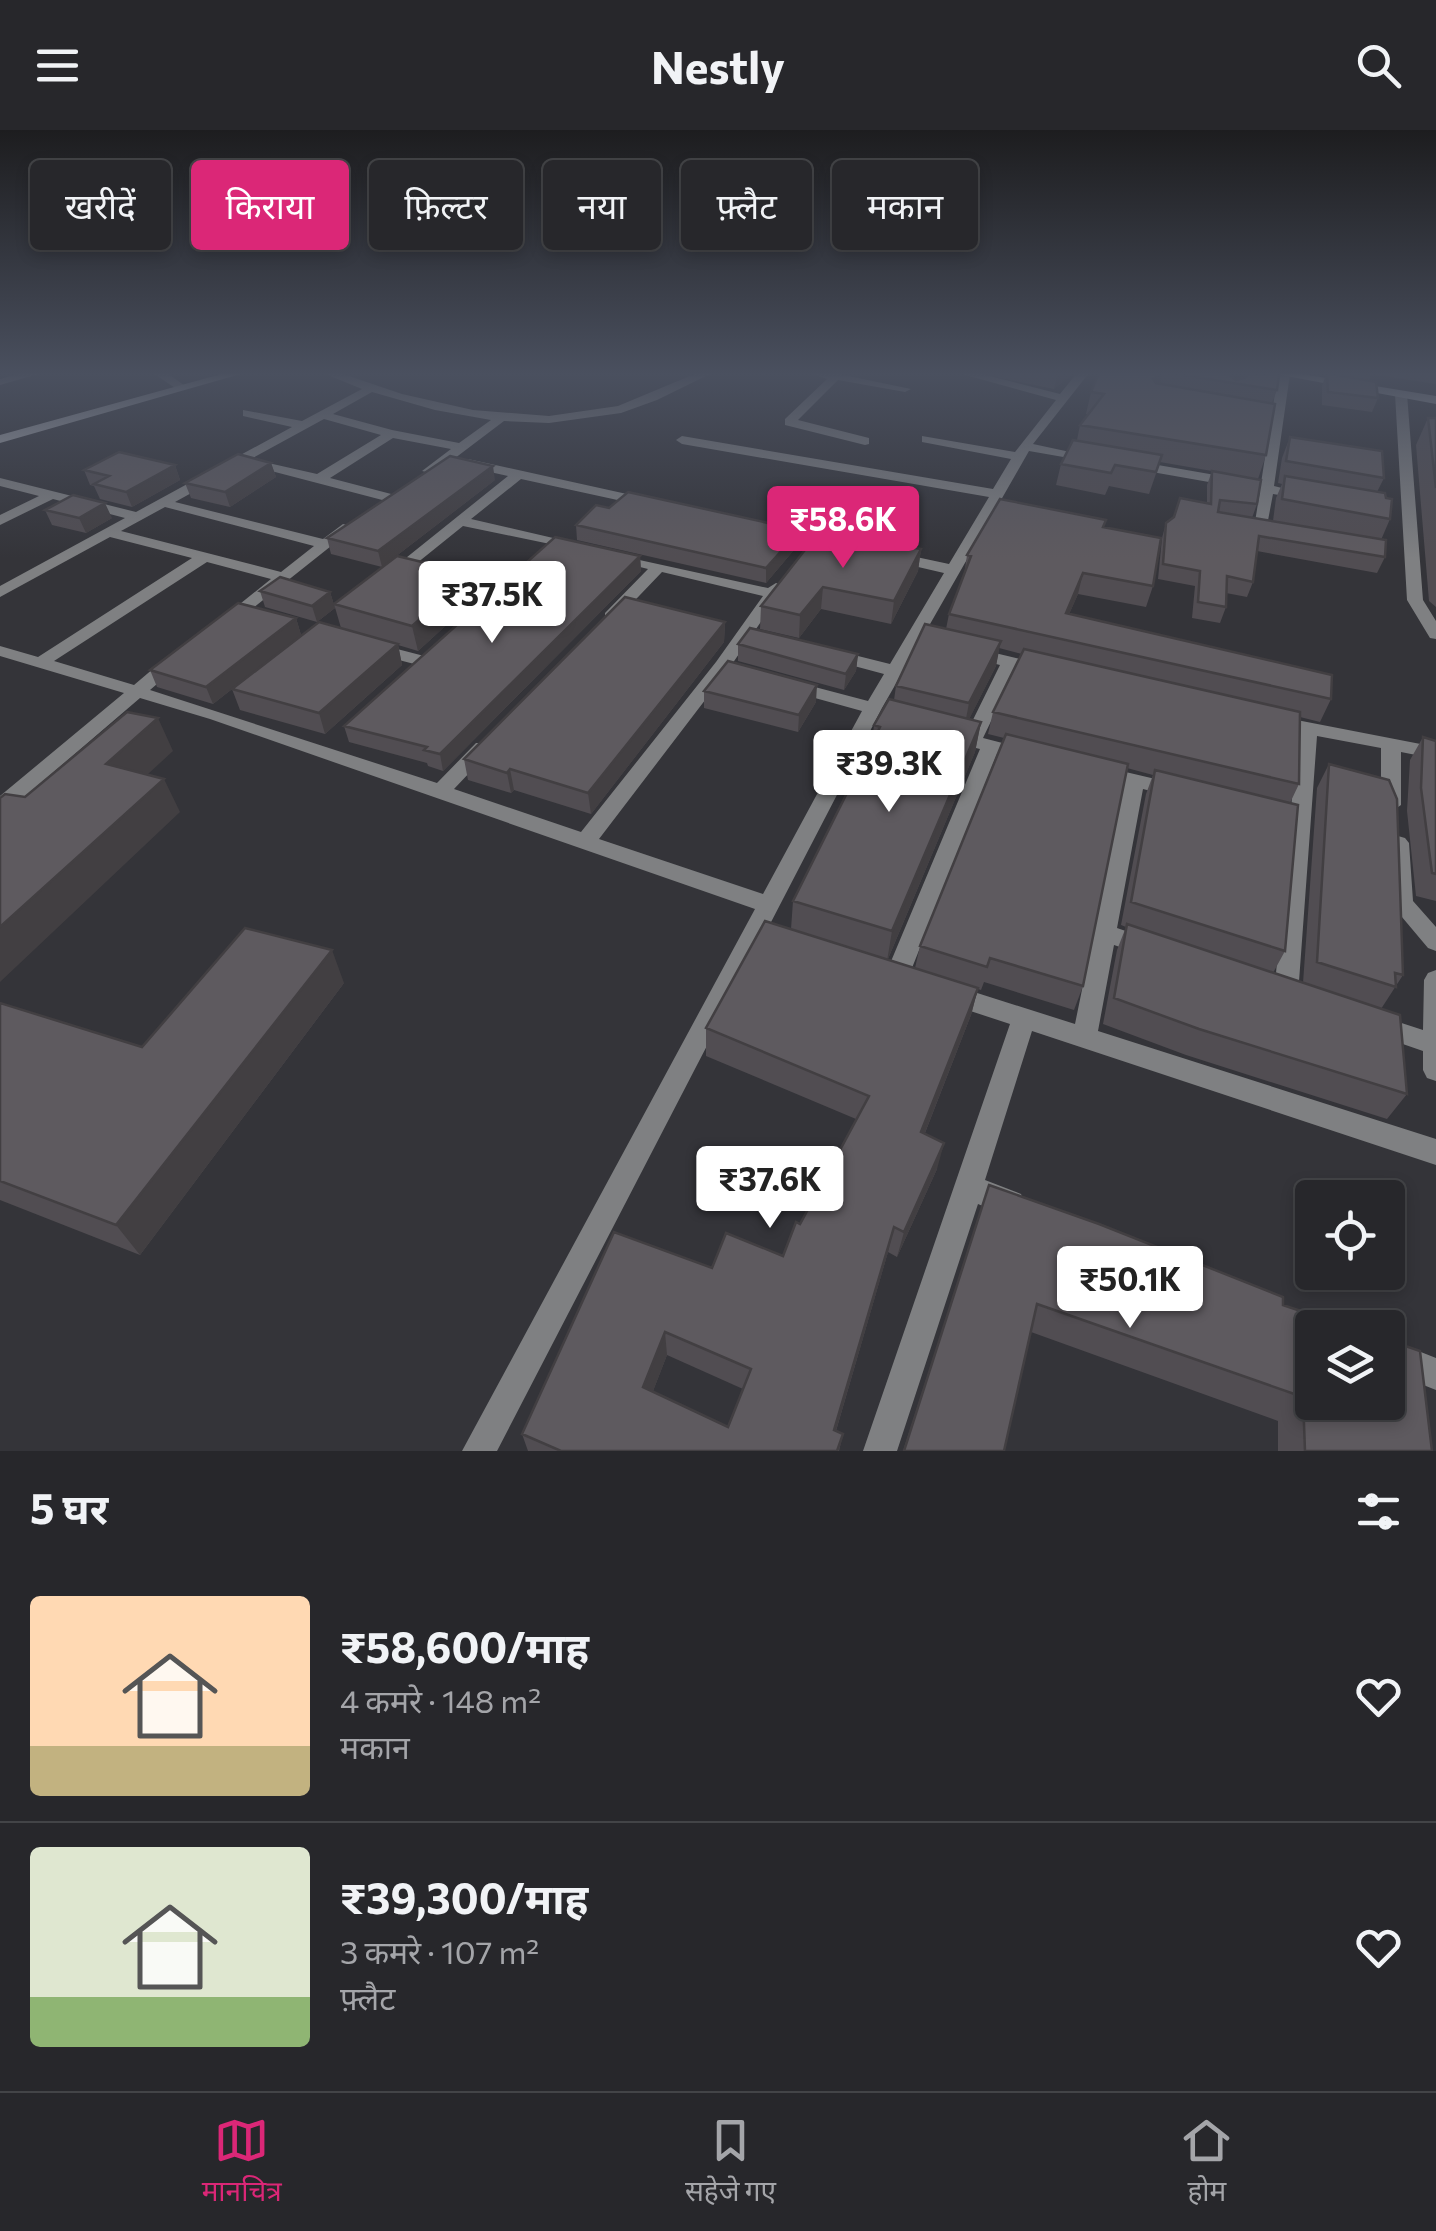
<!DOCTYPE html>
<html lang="hi">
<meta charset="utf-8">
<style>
body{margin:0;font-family:Commissioner,"Noto Sans Devanagari",sans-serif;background:#333337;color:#f1f3f6;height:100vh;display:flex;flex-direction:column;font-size:38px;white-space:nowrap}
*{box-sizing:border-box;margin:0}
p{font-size:32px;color:#a4a5a9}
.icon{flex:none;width:55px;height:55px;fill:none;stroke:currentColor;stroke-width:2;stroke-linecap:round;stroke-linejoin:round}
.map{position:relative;height:1321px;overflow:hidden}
.side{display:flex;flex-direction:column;background:#27272b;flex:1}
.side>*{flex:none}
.banner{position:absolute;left:30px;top:30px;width:1378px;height:90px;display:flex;gap:20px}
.controls{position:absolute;left:1295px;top:1050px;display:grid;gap:20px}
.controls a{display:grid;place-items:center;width:110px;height:110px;border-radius:10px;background:#27272b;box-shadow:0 5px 15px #0003,0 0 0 2px #434447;font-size:50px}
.price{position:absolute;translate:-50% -85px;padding:0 22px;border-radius:10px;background:#fff;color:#222;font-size:32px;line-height:65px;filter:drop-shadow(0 2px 5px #0008)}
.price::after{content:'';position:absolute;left:50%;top:60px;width:30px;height:22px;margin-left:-15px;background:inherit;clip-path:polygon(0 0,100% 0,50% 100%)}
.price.selected{background:#db2777;color:#fff}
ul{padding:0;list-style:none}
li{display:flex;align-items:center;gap:30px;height:250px;padding:0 30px}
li+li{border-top:2px solid #434447}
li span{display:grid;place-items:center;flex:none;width:280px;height:200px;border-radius:10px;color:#555}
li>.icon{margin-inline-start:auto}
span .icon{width:120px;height:120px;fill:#fffc;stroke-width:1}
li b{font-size:42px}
h2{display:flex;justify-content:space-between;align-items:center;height:120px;padding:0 30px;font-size:42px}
.chip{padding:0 35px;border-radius:10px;background:#27272b;box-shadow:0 5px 15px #0003,0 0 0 2px #434447;font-size:35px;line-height:90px}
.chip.selected{background:#db2777;color:#fff}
header{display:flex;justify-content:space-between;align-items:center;height:130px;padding:0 30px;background:#27272b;font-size:45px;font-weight:700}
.tab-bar{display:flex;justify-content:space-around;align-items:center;height:140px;border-top:2px solid #434447;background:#27272b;font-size:28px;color:#a4a5a9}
.tab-bar a{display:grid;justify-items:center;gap:5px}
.tab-bar .selected{color:#db2777}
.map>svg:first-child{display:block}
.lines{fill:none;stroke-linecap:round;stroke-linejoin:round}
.street{fill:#7f8082;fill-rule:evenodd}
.secondary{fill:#a8aaae;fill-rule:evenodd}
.wall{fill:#514d52;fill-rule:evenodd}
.shaded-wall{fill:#423f42}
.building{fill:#5e5a5f;stroke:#423f42;stroke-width:2.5;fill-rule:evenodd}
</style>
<header><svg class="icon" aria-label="menu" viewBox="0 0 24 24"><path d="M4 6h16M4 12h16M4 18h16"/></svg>Nestly<svg class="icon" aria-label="search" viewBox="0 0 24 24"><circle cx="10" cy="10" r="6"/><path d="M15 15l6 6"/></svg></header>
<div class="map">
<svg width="1436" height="1321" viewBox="0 0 1436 1321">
<rect width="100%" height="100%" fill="#343439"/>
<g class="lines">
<!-- street -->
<path class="street" d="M22,243H42L0,255V249Z
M153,243H167L188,258L178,260Z
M323,243H340L402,264L473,280L549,286L618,276L697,243H712L657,270L621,283L549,293L504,291L434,344L422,341L451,319L393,308L330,348L395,365L397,368L390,372L244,334L175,372L323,409L343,394L355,397L234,493L228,495L220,490L271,449L207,432L54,531L134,555L167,527H179L182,531L179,535L150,560L437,653L476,613H490L493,617L490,621L454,659L581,702L716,532L763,466L662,442L617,489H605V483L648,439L612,430V424L768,458L776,453L782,455L784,458L728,540L599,709L763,764L862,581L786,560L783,556L792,551L868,571L884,544L828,529L825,525L834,520L890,534L944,443L888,430L885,427L893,422L949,434L989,367L682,314L676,310L682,306L993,359L1011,329L922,312V306L1015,322L1056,270L958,243H978L1060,264L1077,243H1089L1033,314L1098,328L1092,332L1029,321L882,578L497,1321H462L755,779L210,589L140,568L7,682L0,684V666L124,563L0,526V516L38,527L192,428L110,407L0,467V456L125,388L53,369L0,395V385L39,366L0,356V348L136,382L292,297L243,286V280L302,291L362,259ZM372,262L435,280L491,290L459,313L392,300L333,284ZM324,289L381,305L317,344L251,329ZM165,377L314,416L281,442L121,401Z
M809,243H834L911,259L905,262L838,250L798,290L869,308V314L865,315L785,295V289L827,249Z
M1278,244H1290L1274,356L1310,365L1303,369L1273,364L1266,401L1254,398L1260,361L1135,339L1128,335L1135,331L1261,353Z
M1401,261L1407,264L1423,470L1436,491V509L1430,508L1407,470L1395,264Z
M468,329L645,368L652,372L645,376L521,349L471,389L579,414V420L463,396L396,450H386V444L508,346L463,336L461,333Z
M776,397L845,413L847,416L840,420L771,404L769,401Z
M450,447L502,461L504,464L496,469L444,455L442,452Z
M374,513L428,527L431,531L422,536L368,522V514Z
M974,518L1049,536L1052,540L1043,545L1016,539L983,608L1030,620L1033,624L1023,630L997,624L908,848L904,855L896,858L888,855L884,848L980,619L943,610L941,606L950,600L966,604L1000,535L968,527L965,523Z
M1276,586L1436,617V629L1401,622V675L1391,682L1381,675V618L1317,606L1298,865L1295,872L1286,875L1277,872L1274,865L1298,602L1269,596L1267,592L1269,588Z
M1100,636L1181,655L1184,660L1174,667L1143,659L1117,798L1152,810L1156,816L1152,822L1144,825L1114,815L1098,901L1436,1009V1035L1032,901L985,1050L1021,1064L1025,1074L1021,1084L1011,1088L978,1074L897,1321H863L1010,894L943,872L940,865L943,858L952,855L1075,894L1124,654L1093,647L1090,642L1093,637Z
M1398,706L1405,708L1409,713L1413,771L1436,797V821L1428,818L1391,774L1387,713L1391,708Z
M1436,840V951L1427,948L1423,940V921L1371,903L1368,896L1371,889L1380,886L1423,900L1424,850L1428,843Z
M1388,1209L1436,1228V1260L1388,1241Z"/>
<!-- secondary -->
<path class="secondary" d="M225,243H244L0,313V305Z
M1270,243H1296L1436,266V274Z"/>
</g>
<!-- wall -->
<path class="wall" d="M976,243H1073L1054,259Z
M1099,243H1222L1236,250L1277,260L1272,273L1266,325L1258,349L1160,332L1149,364L1109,356L1105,365L1056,355L1061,334L1077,310L1080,295L1089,284H1086L1091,262Z
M1321,243H1436V254L1371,244L1369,251L1378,268L1372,282L1322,275V256L1326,244Z
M1428,288H1436V477L1429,471L1416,315Z
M1290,307L1384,348L1377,362L1390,389L1381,410L1385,427L1377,443L1257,421L1253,452L1247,467L1226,463V477L1220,493L1192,488L1195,456L1158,449L1162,408L1166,393L1207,373V355L1212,341L1257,374L1252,388L1273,391L1276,368L1282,354L1278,353L1282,328Z
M271,333L276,347L230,377L191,368L185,353Z
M175,335L180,350L132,377L100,369L94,356L90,355L84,340Z
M495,350L382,437L331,424L327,408Z
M609,378L800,400L799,414L766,453L577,410L576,395Z
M45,380L112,388L86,403L52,395Z
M1104,397L1153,456L1146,477L1078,464L1069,484L1331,569L1320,592L1300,587L1299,654L1290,673L1285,821L1273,843L1303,853L1317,658L1329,634L1403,845L1381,879L1407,964L1387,989L1186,925L1103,894L1117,820L1126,797L1121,795L1146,664L1153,645L1127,638L1083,856L1074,880L984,852L981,860L978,859L971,885L925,1003L937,1039L897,1127L888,1122L836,1301L843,1304L839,1321H528L522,1304L712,1138L783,1126L856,989L706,926V898L791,799L793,771L872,611L874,595L894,570L896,556L946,499L949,484L964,446L967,425ZM999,518L1022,524L993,582L988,604L1004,608L920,816L915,838L888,829L975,622L981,592L969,589L996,536ZM667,1225L743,1259L728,1297L653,1261Z
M921,419L918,441L891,494L821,479L799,508L760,499L761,476Z
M640,426L641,441L443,641L428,636L427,633L349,612L344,596Z
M472,444L476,468L418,521L398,515L402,535L325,604L240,580L232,559L341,498L334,474Z
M260,461L330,462L335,478L317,492L265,477Z
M296,488L301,505L213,574L157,557L150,540Z
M725,492L724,512L591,684L514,660L511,663L468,650L464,629Z
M738,514L858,524L856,541L844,560L738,531Z
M704,561L816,572L798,602L704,578Z
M1423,607L1436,611V771L1416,766L1407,681L1410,630Z
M344,853L140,1125L0,1070V873L142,917Z
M989,1055L1283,1175L1432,1321H1278V1291L1031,1202L1004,1321H903Z"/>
<!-- shaded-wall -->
<path class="shaded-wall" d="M1060,243H1073L1054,259L1057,246Z
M1163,243L1158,263L1153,249Z
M271,333L276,347L230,377L225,362Z
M175,335L180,350L132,377L126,362Z
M493,336L495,350L382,437L378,421Z
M105,373L112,388L86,403L79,388Z
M800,400L799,414L766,453V438Z
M921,419L918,441L891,494L894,471Z
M640,426L641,441L443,641L440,624Z
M1083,443L1078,464L1060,505L1066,483Z
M472,444L476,468L418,521L412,496Z
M823,457L821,479L799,508L800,485Z
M330,462L335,478L317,492L312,476Z
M296,488L301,505L213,574L206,557Z
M725,492L724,512L591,684L588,663Z
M1001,511L996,536L964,599L969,573Z
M398,514L402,535L325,604L319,583Z
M858,524L856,541L844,560L846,544Z
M817,555L816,572L798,602L799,585Z
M158,588L173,621L123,667L106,634Z
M981,592L975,622L887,831L892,801Z
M510,639L514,660L511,663L507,643Z
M164,649L180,682L0,852V797Z
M332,820L344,853L140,1125L116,1095Z
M978,858L971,885L915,1028L921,1002Z
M944,1013L937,1039L897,1127L904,1102Z
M894,1097L888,1122L830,1321L834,1300Z
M665,1202L667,1225L646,1279L643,1257Z"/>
<!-- building -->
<path class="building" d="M1099,243H1162L1153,249L1156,253L1275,274L1266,325L1080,295L1104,264L1091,262Z
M1170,243H1222L1228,244L1236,250L1246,247L1247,243L1279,245L1277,260Z
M1327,243L1376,252L1378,268L1328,262Z
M1428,288H1436V358Z
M1290,307L1382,321L1384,348L1286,331Z
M1073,310L1162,325L1156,342L1115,335L1111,343L1061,334Z
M119,322L175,335L126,362L94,354L109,346L84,340Z
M238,324L271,333L225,362L185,353Z
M450,326L493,336L378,421L327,408Z
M1212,341L1261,350L1257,374L1220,370L1218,382L1386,410L1385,427L1259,406L1253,452L1227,446L1226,477L1198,472L1200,441L1163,434L1166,393L1174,387L1180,368L1211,374Z
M1285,346L1385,363L1386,368L1392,369L1390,389L1282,369Z
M628,362L800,400L766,438L576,395L596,375L609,378Z
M73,365L105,373L79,388L45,380Z
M1000,369L1106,390L1103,397L1161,408L1153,456L1083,443L1066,483L1332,545L1331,569L949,484L971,426L967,425Z
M819,402L921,419L894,471L823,457L800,485L761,476Z
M555,407L640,426L440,624L424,620L427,617L344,596Z
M397,426L472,444L412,496L334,474Z
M280,447L330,462L312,476L260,461Z
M625,467L725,492L588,663L510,639L507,643L464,629Z
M238,473L296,488L206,557L150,540Z
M319,492L398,514L319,583L232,559Z
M925,494L1001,511L969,573L896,556Z
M750,498L858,524L846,544L738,514Z
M1024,519L1300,582L1299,654L993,582Z
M728,531L817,555L799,585L704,561Z
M889,569L981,592L892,801L793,771L880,597L874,595Z
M127,582L158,588L106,634L164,649L0,797V668L5,664L25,667Z
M1006,604L1128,634L1083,856L990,828L987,837L920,816Z
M1423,607L1436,611V744L1432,743L1421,658Z
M1329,634L1389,650L1397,669L1403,845L1395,843L1396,857L1317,832Z
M1155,640L1298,675L1285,821L1131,772Z
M765,791L978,858L921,1002L944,1013L904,1102L894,1097L834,1300L843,1304L837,1321H561L522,1304L614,1102L712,1138L726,1103L783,1126L796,1092L800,1094L869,966L706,898ZM665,1202L751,1239L728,1297L643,1257Z
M1127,794L1400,885L1407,964L1199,899L1114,868Z
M245,798L332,820L116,1095L0,1051V873L142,917Z
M989,1055L1099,1094L1283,1167V1175L1351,1198H1312V1272H1388V1210L1420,1221L1432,1321H1305L1303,1267L1037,1174L1004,1321H904Z"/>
<!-- sky -->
<linearGradient id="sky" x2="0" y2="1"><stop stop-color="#1d1d1f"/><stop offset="0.57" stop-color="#4a505f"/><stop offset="1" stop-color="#4a505f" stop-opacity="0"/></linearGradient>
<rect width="1436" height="428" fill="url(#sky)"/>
</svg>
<div class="controls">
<a><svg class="icon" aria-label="locate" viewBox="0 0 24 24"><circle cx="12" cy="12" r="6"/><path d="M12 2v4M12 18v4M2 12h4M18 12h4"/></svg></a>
<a><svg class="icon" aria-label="layers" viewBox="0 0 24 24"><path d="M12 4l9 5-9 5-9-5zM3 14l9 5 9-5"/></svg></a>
</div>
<b class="price selected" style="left:843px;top:441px">₹58.6K</b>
<b class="price" style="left:492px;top:516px">₹37.5K</b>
<b class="price" style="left:889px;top:685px">₹39.3K</b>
<b class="price" style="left:770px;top:1101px">₹37.6K</b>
<b class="price" style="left:1130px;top:1201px">₹50.1K</b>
<div class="banner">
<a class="chip">खरीदें</a>
<a class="chip selected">किराया</a>
<a class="chip">फ़िल्टर</a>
<a class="chip">नया</a>
<a class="chip">फ़्लैट</a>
<a class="chip">मकान</a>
</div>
</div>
<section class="side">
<h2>5 घर<svg class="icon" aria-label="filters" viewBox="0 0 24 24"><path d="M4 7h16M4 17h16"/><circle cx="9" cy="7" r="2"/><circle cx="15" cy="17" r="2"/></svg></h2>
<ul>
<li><span style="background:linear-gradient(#ffd9b3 75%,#c2b280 0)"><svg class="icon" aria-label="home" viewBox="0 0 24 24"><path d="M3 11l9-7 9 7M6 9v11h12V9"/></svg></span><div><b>₹58,600/माह</b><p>4 कमरे · 148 m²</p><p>मकान</p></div><svg class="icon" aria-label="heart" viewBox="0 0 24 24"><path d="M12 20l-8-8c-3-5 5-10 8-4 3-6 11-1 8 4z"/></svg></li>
<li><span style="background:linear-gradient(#dfe7d0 75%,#8fb573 0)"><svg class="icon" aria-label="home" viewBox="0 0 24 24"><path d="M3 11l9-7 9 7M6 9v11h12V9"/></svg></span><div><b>₹39,300/माह</b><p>3 कमरे · 107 m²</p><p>फ़्लैट</p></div><svg class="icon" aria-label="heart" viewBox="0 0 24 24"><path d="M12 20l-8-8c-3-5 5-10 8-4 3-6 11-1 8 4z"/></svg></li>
</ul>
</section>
<nav class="tab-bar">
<a class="selected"><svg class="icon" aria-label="map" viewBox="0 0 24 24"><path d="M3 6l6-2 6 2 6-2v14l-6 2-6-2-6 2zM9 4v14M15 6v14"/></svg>मानचित्र</a>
<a><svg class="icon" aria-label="saved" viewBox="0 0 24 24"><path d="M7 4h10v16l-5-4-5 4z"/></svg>सहेजे गए</a>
<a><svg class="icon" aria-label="home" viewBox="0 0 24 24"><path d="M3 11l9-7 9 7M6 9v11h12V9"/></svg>होम</a>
</nav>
